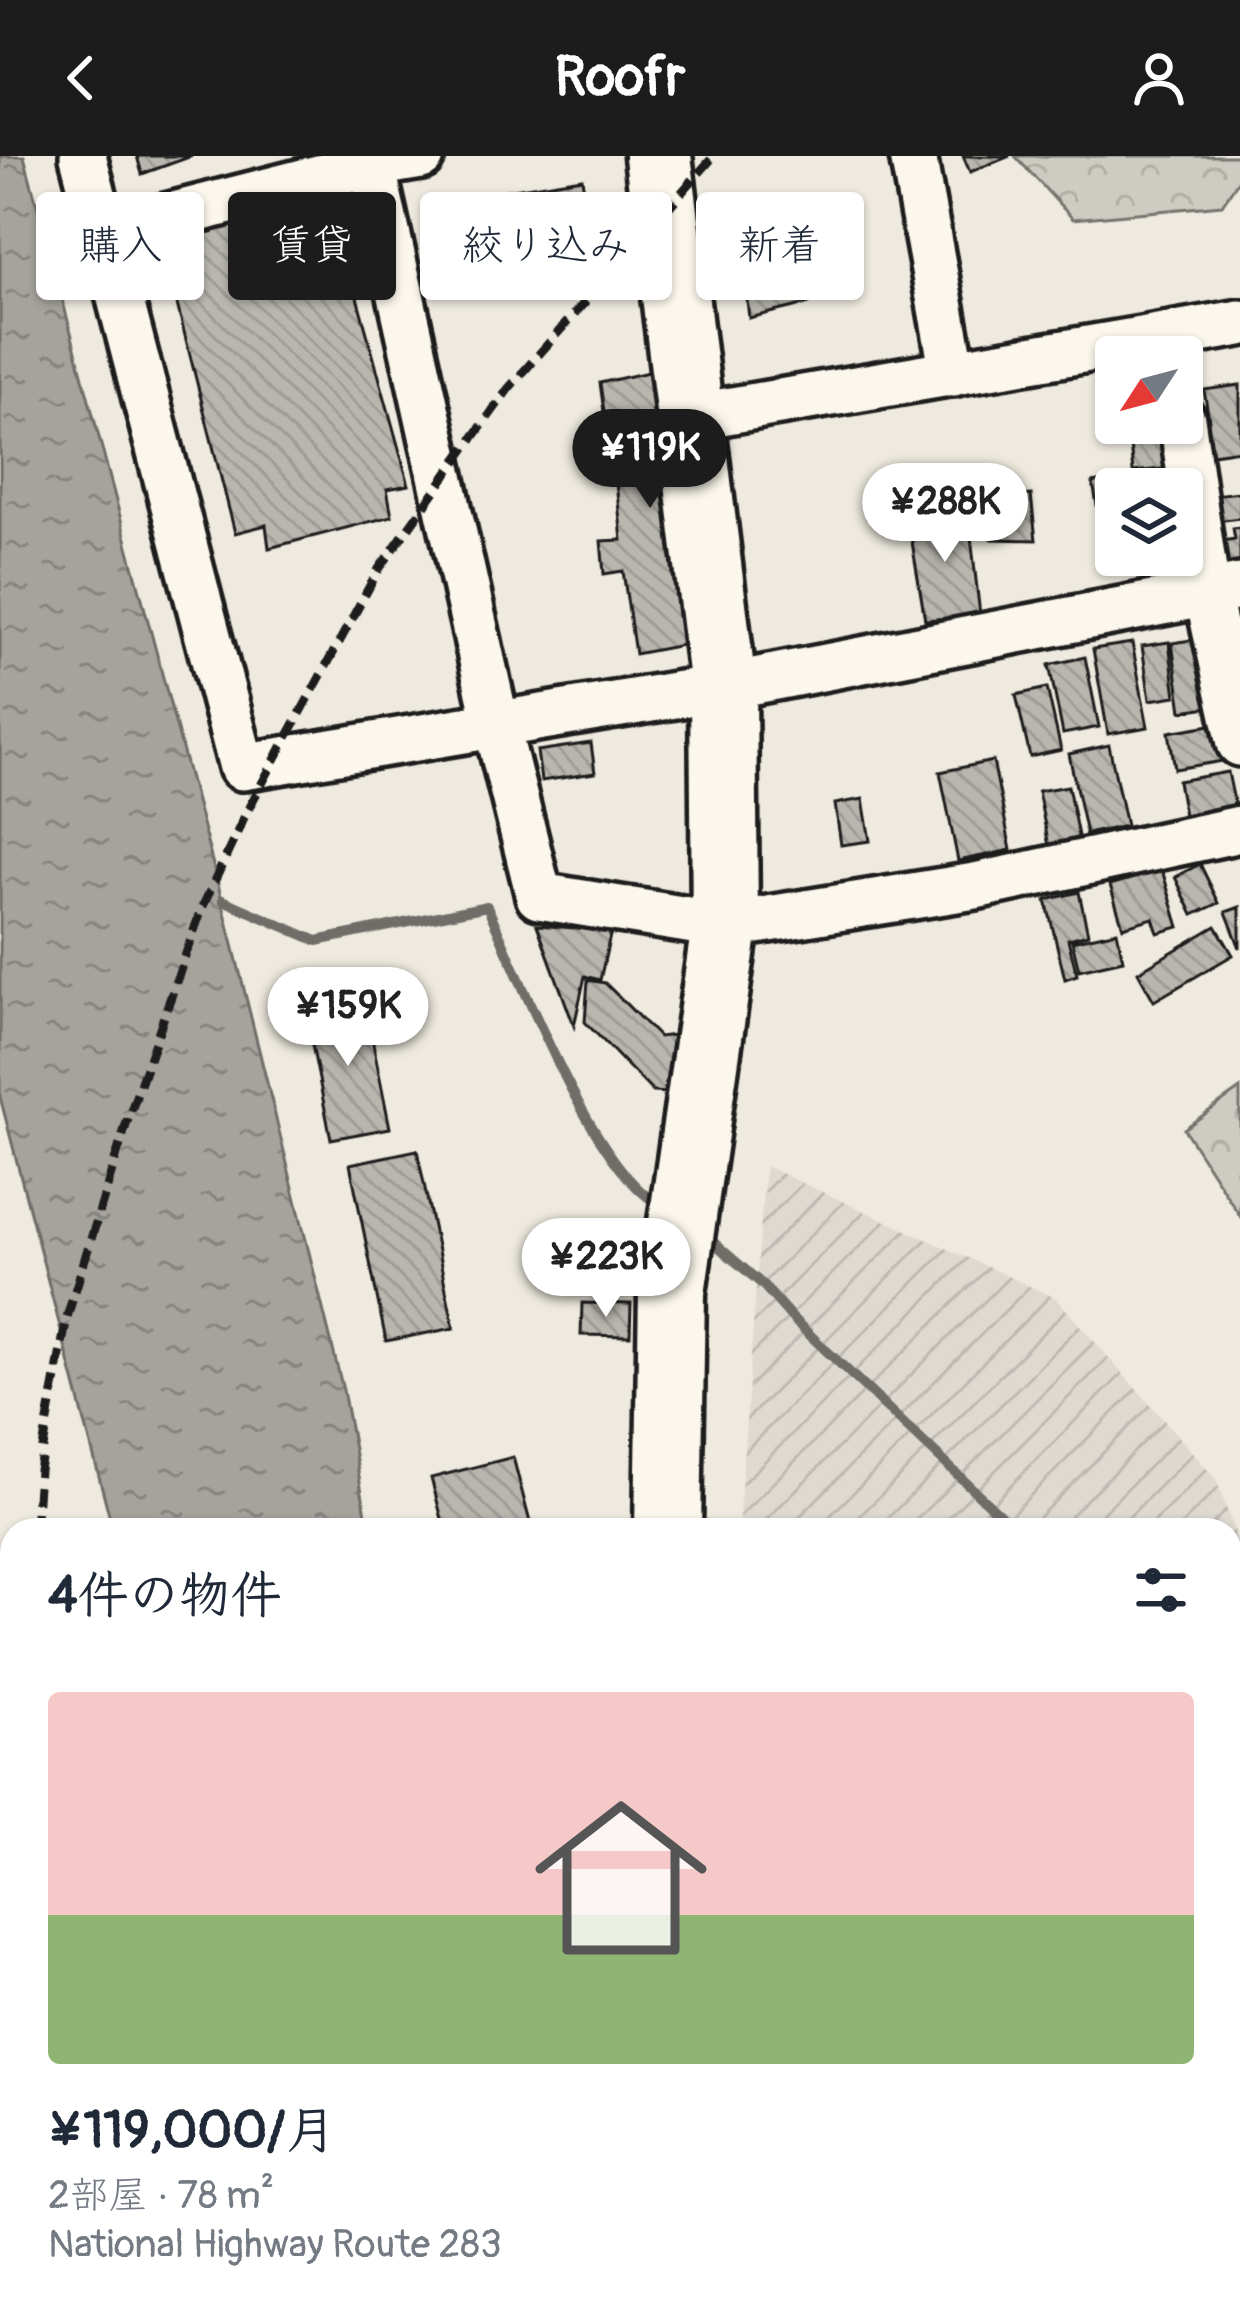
<!DOCTYPE html>
<html lang="ja">
<meta charset="utf-8">
<style>
body{margin:0;font-family:Pangolin,"Klee One",sans-serif;background:#f2f2f3;color:#1f2937;height:100vh;display:flex;flex-direction:column;font-size:45px;white-space:nowrap}
*{box-sizing:border-box;margin:0}
p{font-size:39px;color:#747a83}
.icon{flex:none;width:66px;height:66px;fill:none;stroke:currentColor;stroke-width:2;stroke-linecap:round;stroke-linejoin:round}
.map{position:relative;flex:1;overflow:hidden}
.details{position:absolute;left:0px;top:1362px;width:1242px;height:807px;display:flex;flex-direction:column;background:#fff;border-radius:36px 36px 0 0;box-shadow:0 3px 9px #0004}
.details>*{flex:none}
.guide{position:absolute;left:36px;top:36px;width:1170px;height:108px;display:flex;gap:24px}
.needle{width:78px;rotate:234deg}
.tools{position:absolute;left:1095px;top:180px;display:grid;gap:24px}
.tools a{display:grid;place-items:center;width:108px;height:108px;border-radius:12px;background:#fff;box-shadow:0 3px 9px #0004;font-size:60px}
.price{position:absolute;translate:-50% -102px;padding:0 27px;border-radius:42px;background:#fff;color:#222;font-size:39px;line-height:78px;filter:drop-shadow(0 3px 6px #0008)}
.price::after{content:'';position:absolute;left:50%;top:72px;width:36px;height:27px;margin-left:-18px;background:inherit;clip-path:polygon(0 0,100% 0,50% 100%)}
.price.selected{background:#1c1c1c;color:#fff}
ul{padding:0;list-style:none}
li{display:grid;align-content:center;gap:24px;height:636px;padding:0 48px}
li+li{border-top:3px solid #e0e1e3}
li span{display:grid;place-items:center;height:372px;border-radius:12px;color:#555}
li>.icon{margin-inline-start:auto}
span .icon{width:216px;height:216px;fill:#fffc;stroke-width:1}
li b{font-size:51px}
h2{display:flex;justify-content:space-between;align-items:center;height:144px;padding:0 48px;font-size:51px}
.chip{padding:0 42px;border-radius:12px;background:#fff;box-shadow:0 3px 9px #0004;font-size:42px;line-height:108px}
.chip.selected{background:#1c1c1c;color:#fff}
header{display:flex;justify-content:space-between;align-items:center;height:156px;padding:0 48px;background:#1c1c1c;color:#fff;font-size:54px;font-weight:700}
.map>svg:first-child{display:block}
.industrial{fill:url(#industrial-furrows)}
.forest{fill:url(#forest-crowns);stroke:#75746f;stroke-width:3}
.water{fill:url(#water-ripples);stroke:#6f6d69;stroke-width:3}
.lines{fill:none;stroke-linecap:round;stroke-linejoin:round}
.stream{stroke:#6f6d69;stroke-width:10}
.building{fill:url(#building-back-hatch);stroke:#1c1c1c;stroke-width:3}
.minor-casing{stroke:#1c1c1c;stroke-width:54}
.highway-casing{stroke:#1c1c1c;stroke-width:75}
.minor{stroke:#fbf7ec;stroke-width:45}
.highway{stroke:#fbf7ec;stroke-width:66}
.rail{stroke:#1c1c1c;stroke-width:9;stroke-dasharray:18 9;stroke-linecap:butt}
</style>
<header><svg class="icon" aria-label="back" viewBox="0 0 24 24"><path d="M15 5l-7 7 7 7"/></svg>Roofr<svg class="icon" aria-label="person" viewBox="0 0 24 24"><circle cx="12" cy="8" r="4"/><path d="M4 21q1-7 8-7t8 7"/></svg></header>
<div class="map">
<svg width="1240" height="2167" viewBox="0 0 1240 2167">
<defs>
<pattern id="industrial-furrows" width="10" height="10" patternUnits="userSpaceOnUse" patternTransform="scale(3)"><rect width="10" height="10" fill="#dedad1"/><path d="M-1 1l2-2M0 10L10 0M9 11l2-2" fill="none" stroke="#bebab3"/></pattern>
<pattern id="forest-crowns" width="20" height="18" patternUnits="userSpaceOnUse" patternTransform="scale(3)"><rect width="20" height="18" fill="#ceccc2"/><path d="M2 6a3 3 0 1 1 6 0M12 15a3 3 0 1 1 6 0" fill="none" stroke="#b0afa6"/></pattern>
<pattern id="water-ripples" width="26" height="14" patternUnits="userSpaceOnUse" patternTransform="scale(3)"><rect width="26" height="14" fill="#a6a39d"/><path d="M2 4q2-2 4 0t4 0M15 11q2-2 4 0t4 0" fill="none" stroke="#86847f"/></pattern>
<pattern id="building-back-hatch" width="6" height="6" patternUnits="userSpaceOnUse" patternTransform="scale(3)"><rect width="6" height="6" fill="#b9b6af"/><path d="M-1 5l2 2M0 0l6 6M5-1l2 2" fill="none" stroke="#9e9c96"/></pattern>
</defs>
<rect width="100%" height="100%" fill="#eeeadf"/>
<filter id="ink" filterUnits="userSpaceOnUse"><feTurbulence type="fractalNoise" baseFrequency=".00833" numOctaves="2"/><feDisplacementMap in="SourceGraphic" scale="24" xChannelSelector="R" yChannelSelector="G"/><feConvolveMatrix kernelMatrix="1 2 1 2 8 2 1 2 1" color-interpolation-filters="sRGB"/></filter>
<g filter="url(#ink)">
<!-- industrial -->
<path class="industrial" d="M765,1010L1056,1142L1216,1323L1240,1391V2167H682L683,2157H1230V1374H738Z"/>
<!-- forest -->
<path class="forest" d="M1015,0H1240V22L1222,49L1073,63Z
M1240,933V1060L1184,973Z"/>
<!-- water -->
<path class="water" d="M0,0H24L217,724L343,1234L369,1374H113L0,941Z
M249,2157H475L476,2167H250Z"/>
<g class="lines">
<!-- stream -->
<path class="stream" d="M223,744L317,785L487,750C521,823 593,1014 660,1049
M705,1079L763,1129L793,1163L1016,1374"/>
</g>
<!-- building -->
<path class="building" d="M137,0H192L142,18Z
M963,0H1010L970,16Z
M582,22L592,90L544,95L547,122L518,123L514,104L466,111L457,42Z
M326,29L409,329L387,333L392,360L269,392L266,369L235,377L159,77Z
M826,95L836,141L749,162L744,118Z
M670,211L703,485L635,498L623,415L604,418L601,385L622,384L613,298L587,300L585,285L608,284L600,227Z
M1240,229V294L1206,299L1201,265L1209,264L1204,234Z
M1167,276L1171,312L1133,316L1129,279Z
M1172,317L1175,333H1139L1137,323Z
M1129,320L1131,333H1116V391L1105,393L1093,327Z
M1240,336V362L1216,365L1213,339Z
M1031,339L1036,384L992,383L990,345Z
M968,354L980,459L925,464L908,362Z
M1240,371V415L1227,417L1222,385L1235,383L1233,372Z
M1198,483L1209,551L1182,555L1172,487Z
M1169,486L1176,540L1150,544L1142,490Z
M1132,487L1148,571L1108,578L1093,493Z
M1085,501L1099,571L1063,578L1049,509Z
M1047,532L1061,594L1030,601L1016,539Z
M1217,568L1223,605L1175,613L1169,576Z
M591,587L595,617L541,625L537,595Z
M1109,589L1126,670L1086,678L1069,598Z
M993,605L1011,694L958,705L940,616Z
M1228,616L1236,655L1185,665L1178,625Z
M1068,630L1079,685L1049,690L1038,635Z
M863,643L870,685L841,689L835,648Z
M1200,708L1219,747L1193,759L1175,721Z
M1162,714L1179,771L1158,777L1153,762L1123,771L1110,729Z
M1079,736L1088,778L1068,783L1077,819L1065,823L1046,744Z
M1240,751V792L1226,756Z
M537,769L611,775L600,824L585,820L574,870Z
M1216,770L1233,799L1154,845L1138,816Z
M1117,775L1123,804L1079,814L1072,785Z
M588,824L605,827L659,881L674,879L669,937L653,936L585,866Z
M364,842L390,972L331,983L305,854Z
M417,994L454,1172L386,1185L350,1008Z
M582,1147L631,1148L630,1180L581,1179Z
M513,1301L532,1374H445L431,1322Z
M1230,1994H1240V2111H1230Z
M548,2157H590V2167H548Z
M730,2157H781L780,2167H729Z"/>
<g class="lines">
<!-- minor casing -->
<g class="minor-casing">
<path id="minor" d="M83,0L242,611L723,531L1240,431
M370,0L496,567L539,740L725,770L975,730L1240,673
M913,0L953,217
M104,77L373,8L421,0
M692,261L1240,167
M1182,263L1207,436L1240,587
M1230,1687L1240,1692
M1230,1956L1240,1955
M1230,2125H1240
M797,2167V2157"/>
</g>
<!-- highway casing -->
<g class="highway-casing">
<path id="highway" d="M658,0L723,531L725,770L672,1136L668,1374
M644,2167V2157"/>
</g>
<!-- minor -->
<use href="#minor" class="minor"/>
<!-- highway -->
<use href="#highway" class="highway"/>
<!-- rail -->
<path class="rail" d="M35,1374L39,1314L67,1161L127,966L202,752L247,655L379,413L509,232L714,0
M12,1689V1717
M50,2157L51,2167"/>
</g>
</g>
</svg>
<div class="tools">
<a><svg class="needle" viewBox="-14 -14 28 28"><path d="M0-13l5 13h-10z" fill="#e53935"/><path d="M0 13l5-13h-10z" fill="#747a83"/></svg></a>
<a><svg class="icon" aria-label="layers" viewBox="0 0 24 24"><path d="M12 4l9 5-9 5-9-5zM3 14l9 5 9-5"/></svg></a>
</div>
<b class="price selected" style="left:650px;top:355px">¥119K</b>
<b class="price" style="left:945px;top:409px">¥288K</b>
<b class="price" style="left:348px;top:913px">¥159K</b>
<b class="price" style="left:606px;top:1164px">¥223K</b>
<div class="guide">
<a class="chip">購入</a>
<a class="chip selected">賃貸</a>
<a class="chip">絞り込み</a>
<a class="chip">新着</a>
</div>
<section class="details">
<h2>4件の物件<svg class="icon" aria-label="filters" viewBox="0 0 24 24"><path d="M4 7h16M4 17h16"/><circle cx="9" cy="7" r="2"/><circle cx="15" cy="17" r="2"/></svg></h2>
<ul>
<li><span style="background:linear-gradient(#f6c9c9 60%,#8fb573 0)"><svg class="icon" aria-label="home" viewBox="0 0 24 24"><path d="M3 11l9-7 9 7M6 9v11h12V9"/></svg></span><div><b>¥119,000/月</b><p>2部屋 · 78 m²</p><p>National Highway Route 283</p></div></li>
</ul>
</section>
</div>
